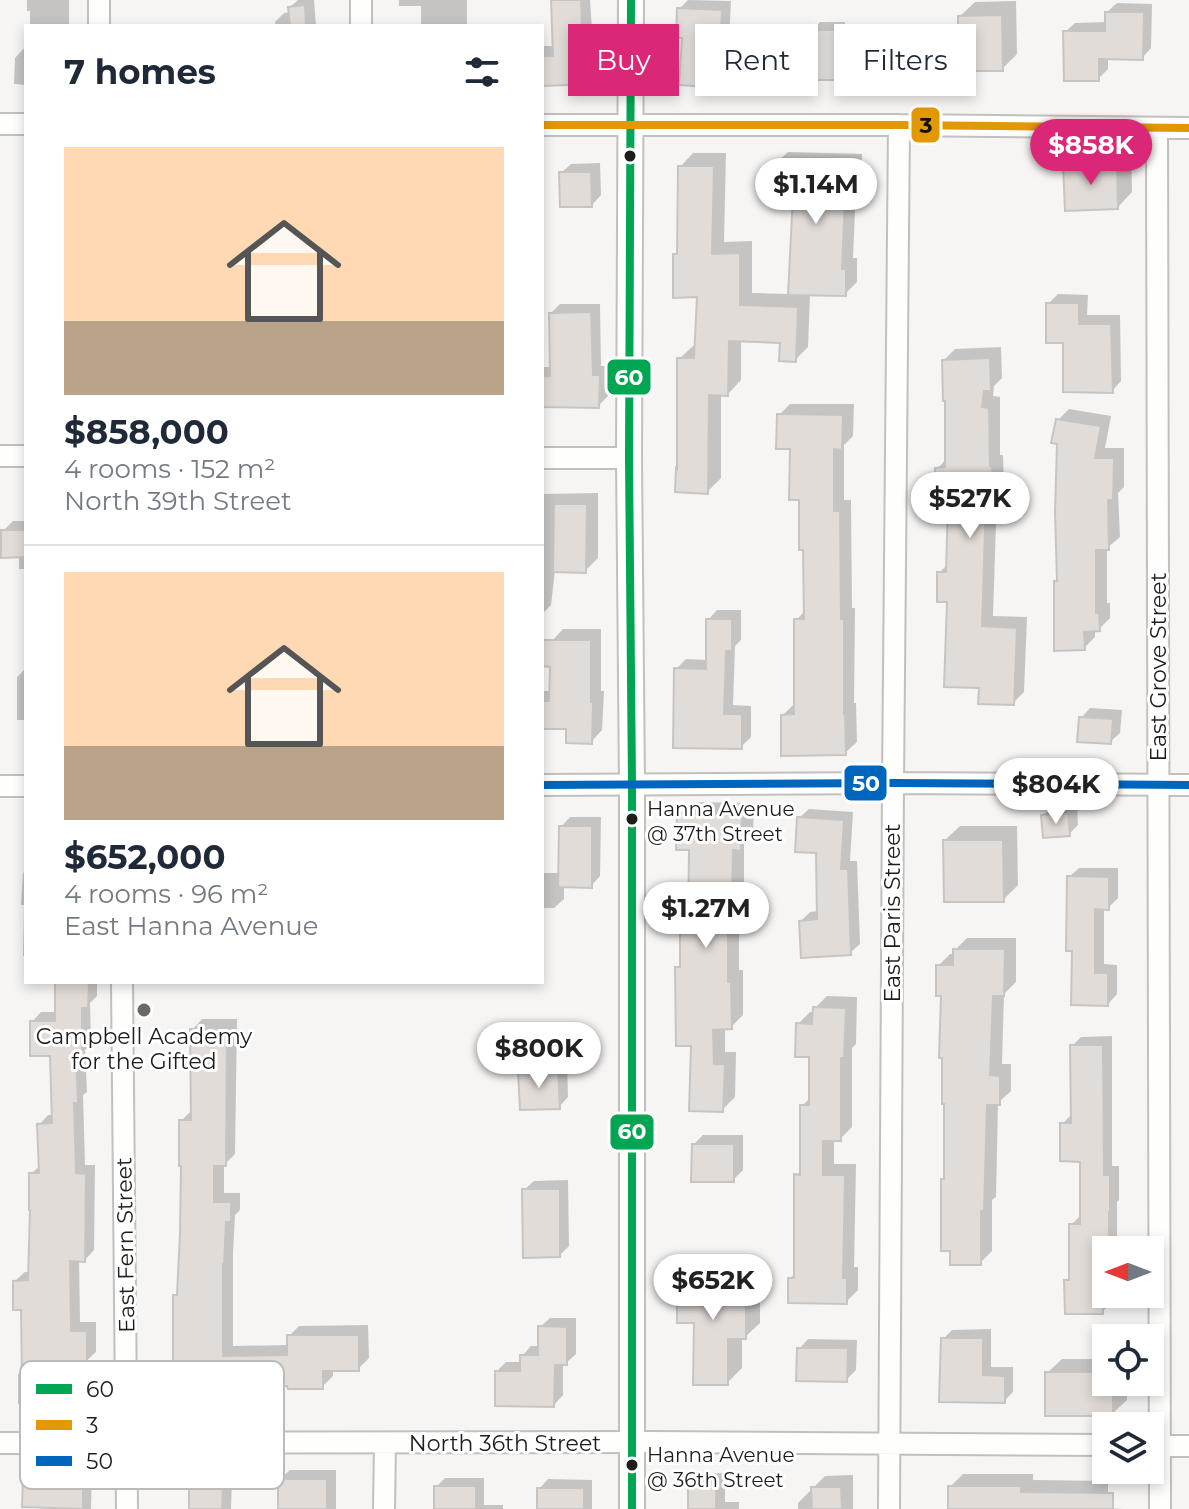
<!DOCTYPE html>
<meta charset="utf-8">
<style>
body{margin:0;font-family:Montserrat,sans-serif;background:#f6f6f7;color:#1f2937;height:100vh;display:flex;flex-direction:column;font-size:30px;white-space:nowrap}
*{box-sizing:border-box;margin:0}
p{font-size:26px;color:#747a83}
.icon{flex:none;width:44px;height:44px;fill:none;stroke:currentColor;stroke-width:2;stroke-linecap:round;stroke-linejoin:round}
.map{position:relative;flex:1;overflow:hidden}
.sheet{position:absolute;left:24px;top:24px;width:520px;height:960px;display:flex;flex-direction:column;background:#fff;border-radius:0px;box-shadow:0 4px 12px #0003}
.sheet>*{flex:none}
.top-card{position:absolute;left:568px;top:24px;width:500px;height:72px;display:flex;gap:16px}
.needle{width:52px;rotate:270deg}
.buttons{position:absolute;left:1092px;top:1236px;display:grid;gap:16px}
.buttons a{display:grid;place-items:center;width:72px;height:72px;border-radius:0px;background:#fff;box-shadow:0 4px 12px #0003;font-size:40px}
.price{position:absolute;translate:-50% -68px;padding:0 18px;border-radius:28px;background:#fff;color:#222;font-size:26px;line-height:52px;filter:drop-shadow(0 2px 4px #0008)}
.price::after{content:'';position:absolute;left:50%;top:48px;width:24px;height:18px;margin-left:-12px;background:inherit;clip-path:polygon(0 0,100% 0,50% 100%)}
.price.on{background:#db2777;color:#fff}
ul{padding:0;list-style:none}
li{display:grid;align-content:center;gap:16px;height:424px;padding:0 40px}
li+li{border-top:2px solid #e0e1e3}
li span{display:grid;place-items:center;height:248px;border-radius:0px;color:#555}
li>.icon{margin-inline-start:auto}
span .icon{width:144px;height:144px;fill:#fffc;stroke-width:1}
li b{font-size:34px}
h2{display:flex;justify-content:space-between;align-items:center;height:96px;padding:0 40px;font-size:34px}
.tag{padding:0 28px;border-radius:0px;background:#fff;box-shadow:0 4px 12px #0003;font-size:28px;line-height:72px}
.tag.on{background:#db2777;color:#fff}
.map>svg:first-child{display:block}
.shadow{fill:#0003}
.building{fill:#e2dcd8;stroke:#c6c5c4;stroke-width:2}
.lines{fill:none;stroke-linecap:round;stroke-linejoin:round}
.minor-casing{stroke:#c1c0bf;stroke-width:24}
.tertiary-casing{stroke:#c1c0bf;stroke-width:28}
.minor{stroke:#fefefd;stroke-width:20}
.tertiary{stroke:#fefefd;stroke-width:24}
.bus-1-casing{stroke:#fff;stroke-width:14}
.bus-2-casing{stroke:#fff;stroke-width:14}
.bus-3-casing{stroke:#fff;stroke-width:14}
.bus-1{stroke:#00a651;stroke-width:8}
.bus-2{stroke:#e19803;stroke-width:8}
.bus-3{stroke:#0065bd;stroke-width:8}
.bus-dot{fill:#1e1d1c;stroke:#fff;stroke-width:3}
.poi-dot{fill:#6a6968;stroke:#fff;stroke-width:3}
.labels{text-anchor:middle;stroke-width:6;stroke-linejoin:round;paint-order:stroke}
.bus-label{font-size:20px;fill:#1e1d1c;stroke:#fff;text-anchor:start}
.street-label{font-size:22px;fill:#1e1d1c;stroke:#fff}
.poi-label{font-size:22px;fill:#1e1d1c;stroke:#fff}
.key{fill:#fff;stroke:#bcbbbb;stroke-width:2}
.key-label{font-size:22px;fill:#1e1d1c}
.line-badge{stroke:#fff;stroke-width:3}
.badge-label{font-size:22px;text-anchor:middle;font-weight:bold;fill:#fff}
.pale-badge-label{font-size:22px;text-anchor:middle;font-weight:bold;fill:#111}
</style>
<div class="map">
<svg width="1189" height="1509" viewBox="0 0 1189 1509">
<rect width="100%" height="100%" fill="#f7f5f4"/>
<!-- shadow -->
<path class="shadow" d="M27,0H69V26H30V11H27Z
M298,0H314L316,26H275V22L284,13L291,12L290,7Z
M399,0H467V26H421V6H399Z
M553,0H590L593,45L604,44L605,71L594,82L542,84V48L544,46H555Z
M688,0L731,1L729,41H734L733,57L724,67H718L717,75L708,85L684,36L679,9Z
M1016,1L1017,54L1002,69L960,16L975,2Z
M1117,3L1152,4L1151,48L1142,58L1108,57V69L1098,79L1065,32L1075,23L1107,22V12Z
M820,22H845L844,68L834,78L770,52L780,42H811V31Z
M26,46V85L14,84L15,58Z
M1131,149L1132,192L1118,207L1065,166L1080,151Z
M788,152L862,154L861,183L856,188L853,258H857V282L845,294H810L808,347L795,360L782,341L741,340V380L728,394L721,393V478L707,492L679,359L693,346H697L699,295L675,255L679,252L680,167L693,153H726L724,242L752,241V293L790,294L795,193L776,163Z
M600,163L601,195L592,205L561,173L571,164Z
M1058,294L1088,295L1087,315H1120L1121,381L1112,391L1065,341L1048,304Z
M560,304H600L601,366H608V396L598,406L542,405V367H552L551,313Z
M1001,347L1002,378L994,386L993,396L1000,397V455H1003L1004,486L997,493L993,616L1027,617L1024,692L1013,703L949,600L939,573L948,564L950,499L937,469L947,458L944,360L955,349Z
M790,404H854L853,436L844,445V500H851L852,608H855L854,703H856L857,742L845,753L783,715L794,704L796,620L806,610L801,499L792,447L779,415Z
M1069,409L1111,416L1105,448H1124V487L1118,493L1120,537L1107,548V603H1110V618L1099,629L1095,630V637L1084,648L1059,579L1058,420Z
M598,493V558L585,571L555,570L551,605L542,614V494Z
M13,521H26V569H19V555L3,531Z
M717,610H741V640L735,646L733,705L751,706V737L741,747L676,669L686,659L708,660V620Z
M563,629H601V691H604L602,730L591,742L568,727H542V691H551L552,641Z
M26,668V720H17V677Z
M1090,708L1122,710L1120,733L1110,742L1081,718Z
M692,802L754,803L753,836L744,844V892L739,896V970H743V1015L731,1027H725V1052H736L735,1097L722,1110L693,1043L677,968L682,963V927L691,919V848L679,814Z
M1077,804L1078,825L1069,834L1043,816L1053,806Z
M809,809L853,812L850,861H857L860,944L850,953L801,921L810,912L819,911L818,851L799,818Z
M570,817H601L600,876L591,886L564,885V899L554,908H542V873H560L561,827Z
M960,826H1017L1018,885L1003,900L945,840Z
M1079,868H1118V898L1108,908H1104V964L1117,965V994L1108,1004L1074,949L1069,877Z
M26,870V956H23L24,905H21L23,873Z
M967,938H1016V982L1004,994L1002,1064H1011V1091L998,1103L996,1197L992,1200V1251L980,1263L943,1180L946,1177L943,994L938,966L950,954H955V950Z
M57,982H97V996L90,1003L91,1044L85,1050L87,1092L83,1095L85,1165H95L94,1250L85,1260L79,1259L80,1322H96V1352L86,1361H68V1391L59,1400L21,1376L23,1373V1308L15,1281L25,1272H30L31,1174L41,1165L39,1125L48,1115H54L52,1054L32,1022L41,1012H57Z
M827,996L857,997L856,1044L852,1048V1127L840,1139H834V1164H856L854,1267H858V1290L846,1302L790,1278L796,1273V1175L802,1170V1106L811,1097V1055L798,1024L810,1012H815V1008Z
M202,1019H237L235,1154L224,1165V1193H240V1210L235,1215L233,1254V1346L289,1345V1336L299,1326L368,1325L369,1358L358,1369H333V1376L322,1387L289,1384L175,1385V1296L179,1292L182,1234L181,1121L191,1111L192,1030Z
M1112,1036V1166H1119V1200L1117,1202V1250H1106V1294H1111V1303L1102,1312L1066,1280L1071,1276V1225L1080,1216L1082,1160L1062,1124L1073,1113L1072,1046L1081,1037Z
M567,1061L568,1097L559,1107L521,1072L530,1062Z
M703,1135H743V1170L733,1180L694,1144Z
M568,1180L569,1246L560,1255L524,1190L534,1181Z
M693,1263H760V1323L745,1337H742V1368L727,1383L696,1321L679,1278Z
M550,1318H576V1354L566,1363H563V1395L554,1405L497,1371L506,1362H522V1356L531,1346H540V1327Z
M991,1329V1367H1013V1392L1004,1401L943,1339L952,1330Z
M808,1339L857,1340L856,1370L846,1380L799,1349Z
M1062,1359H1106V1382H1127V1400L1112,1414L1047,1373Z
M34,1469L92,1470L91,1509H55V1505L25,1479Z
M290,1470H336V1509H280V1479Z
M725,1473V1502H739V1509H690V1483L699,1474Z
M963,1474H1033V1480L1108,1481V1508L1123,1509H950V1487Z
M853,1475V1509H798V1503L810,1491H813V1488L825,1476Z
M201,1476L232,1477L231,1509H191V1486Z
M445,1478H484V1505H503V1509H435L436,1487Z
M548,1479L592,1480V1509H539V1489Z"/>
<!-- building -->
<path class="building" d="M551,0H581L583,55H593L595,84L542,86V56H553Z
M305,5L306,26H290L288,7Z
M677,8L722,10L720,50H726L725,69L710,68L709,87L679,85L682,38H676Z
M1105,12H1144L1143,60L1099,59V81H1064L1063,31H1105Z
M1002,15L1003,71H958V16Z
M809,30H836L835,80H769L768,51H809Z
M774,163L851,165L850,197H845L842,269H846V296L788,295L793,195L773,194Z
M1117,163L1118,209L1065,211L1063,165Z
M678,166H714L712,254L740,253V305L798,307L796,362L779,361L780,343L729,341L728,396L709,395L708,494L675,492L676,468L677,469V358H694L697,297L673,298V254H677Z
M559,172H591L592,207H560Z
M1046,303H1079V324H1111L1113,393L1063,392V343H1046Z
M591,312L593,375H600L599,408L542,407V376H550L549,313Z
M990,358L991,391H984L982,407L989,408L990,466H992L994,499L986,500L982,626L1017,628L1014,705L978,704L979,688L944,687L947,602H937V572H946L948,501H936L935,468L945,467V401H943L942,360Z
M777,414L843,415L842,450L834,449V511H840L841,619H844V714H845L846,755L781,756V715L794,714V619H804L803,550H799V500H789L790,449H776Z
M1056,419L1101,426L1095,458H1114L1113,500H1108L1109,550H1096V613H1099L1100,631L1084,632L1085,650L1054,651V581H1057L1055,512L1057,444L1051,443Z
M554,504H587L586,573L553,572Z
M1,530H26V557L1,558Z
M706,619H732V651H726L724,714H742V749L673,748L674,668L706,669Z
M542,640H591V702H593L592,744L566,743V729H542V701H549L550,667L542,666Z
M1079,717L1113,719L1111,744L1077,742Z
M1068,813L1070,836L1043,838L1041,815Z
M677,814L742,815L741,851L733,850L732,906H728V982H731L732,1029L713,1030L714,1064H725L723,1112L689,1111L691,1046H676L675,967H680V926L688,927L689,850H676Z
M797,817L844,820L841,869H848L851,955L801,958L799,921L817,919L816,853L795,852Z
M559,826H592V888L558,887Z
M943,840H1003L1004,902H944Z
M1067,876L1109,877V910L1095,909V973H1108V1006L1071,1005L1072,951H1066Z
M953,949H1005L1004,996H993L990,1075L1000,1076V1105H987L984,1211H981V1265H950V1251H941V1179H944V1104H942V1058H939L941,996H936V965H953Z
M55,982H89L88,1008H82V1055H76L78,1103H74L76,1173L86,1174L85,1262L70,1261L71,1331H87V1363H59L60,1402L19,1403V1375H22L21,1310H13V1281L28,1280L30,1210H29V1173H39L37,1124L52,1123L50,1056H30V1021H55Z
M813,1007L846,1008L844,1058H841V1141H823V1175H845L843,1278H847V1304L788,1303V1278H794V1174L800,1175V1105H809V1057H795L796,1023L812,1024Z
M190,1029H227L226,1166H214V1202H231V1222H226L224,1264H223V1356L287,1355V1335H359V1371H323V1389H288L287,1386L173,1387V1295H177L180,1234L181,1166H179V1120H191Z
M1070,1045H1103L1104,1175H1110V1212H1109V1250H1106V1263H1103V1314H1065L1064,1280H1069V1224H1080V1162L1060,1161V1123H1071Z
M558,1069L560,1109L520,1110L518,1071Z
M692,1144H734V1182H691Z
M522,1189H560V1257L523,1258Z
M677,1277H746V1339H728V1385H693L694,1323H677Z
M538,1326L567,1327V1365H555L554,1407L495,1406V1371H520V1355H538Z
M941,1338H983V1375L1005,1376V1403L939,1402Z
M797,1348H848L847,1382L796,1381Z
M1045,1372H1106V1382H1113V1416H1045Z
M23,1478L83,1479V1509L22,1507Z
M278,1479H327V1509H278Z
M688,1482H716V1509H688Z
M189,1485L223,1486L222,1509H189Z
M434,1486H476V1509H434Z
M948,1486H1021V1492L1113,1493V1509H948Z
M811,1487H841L842,1509H812Z
M537,1488H584V1509H537Z"/>
<g class="lines">
<!-- minor casing -->
<g class="minor-casing">
<path id="minor" d="M99,26V0
M361,26V0
M0,124H26
M542,125H899L1189,128
M1157,128L1160,1509
M0,456H26
M542,458H629
M542,785L893,783L1189,785
M0,786H26
M122,982L127,1509
M0,1443L648,1442L1106,1445
M1150,1446H1189
M384,1509L385,1443
M889,1509L893,783L899,125"/>
</g>
<!-- tertiary casing -->
<g class="tertiary-casing">
<path id="tertiary" d="M631,0L629,458L632,785V1509"/>
</g>
<!-- minor -->
<use href="#minor" class="minor"/>
<!-- tertiary -->
<use href="#tertiary" class="tertiary"/>
<!-- bus-1 casing -->
<g class="bus-1-casing">
<path id="bus-1" d="M631,0L629,458L632,785V1509"/>
</g>
<!-- bus-2 casing -->
<g class="bus-2-casing">
<path id="bus-2" d="M542,125H899L1189,128"/>
</g>
<!-- bus-3 casing -->
<g class="bus-3-casing">
<path id="bus-3" d="M542,785L893,783L1189,785"/>
</g>
<!-- bus-1 -->
<use href="#bus-1" class="bus-1"/>
<!-- bus-2 -->
<use href="#bus-2" class="bus-2"/>
<!-- bus-3 -->
<use href="#bus-3" class="bus-3"/>
</g>
<!-- markers -->
<g class="bus-dot">
<circle cx="630" cy="156" r="7"/>
<circle cx="632" cy="819" r="7"/>
<circle cx="632" cy="1465" r="7"/>
</g>
<circle class="poi-dot" cx="144" cy="1010" r="8"/>
<g class="labels">
<!-- bus labels -->
<g class="bus-label">
<text x="647" y="816">Hanna Avenue<tspan x="647" dy="25">@ 37th Street</tspan></text>
<text x="647" y="1462">Hanna Avenue<tspan x="647" dy="25">@ 36th Street</tspan></text>
</g>
<!-- street labels -->
<g class="street-label">
<text transform="translate(1158 667) rotate(-90)" y="8">East Grove Street</text>
<text transform="translate(892 913) rotate(-90)" y="8">East Paris Street</text>
<text transform="translate(125 1245) rotate(-91)" y="8">East Fern Street</text>
<text x="505" y="1451">North 36th Street</text>
</g>
<!-- poi labels -->
<g class="poi-label">
<text x="144" y="1044">Campbell Academy<tspan x="144" dy="25">for the Gifted</tspan></text>
</g>
</g>
<!-- legend -->
<rect x="20" y="1361" width="264" height="128" rx="12" class="key"/>
<rect x="36" y="1384" width="36" height="10" fill="#00a651"/>
<rect x="36" y="1420" width="36" height="10" fill="#e19803"/>
<rect x="36" y="1456" width="36" height="10" fill="#0065bd"/>
<g class="key-label">
<text x="86" y="1397">60</text>
<text x="86" y="1433">3</text>
<text x="86" y="1469">50</text>
</g>
<g class="line-badge">
<rect x="910" y="106" width="31" height="38" rx="8" fill="#e19803"/>
<rect x="606" y="358" width="46" height="38" rx="8" fill="#00a651"/>
<rect x="843" y="764" width="45" height="38" rx="8" fill="#0065bd"/>
<rect x="609" y="1113" width="46" height="38" rx="8" fill="#00a651"/>
</g>
<g class="badge-label">
<text x="629" y="385">60</text>
<text x="866" y="791">50</text>
<text x="632" y="1139">60</text>
</g>
<g class="pale-badge-label">
<text x="926" y="133">3</text>
</g>
</svg>
<div class="buttons">
<a><svg class="needle" viewBox="-14 -14 28 28"><path d="M0-13l5 13h-10z" fill="#e53935"/><path d="M0 13l5-13h-10z" fill="#747a83"/></svg></a>
<a><svg class="icon" aria-label="locate" viewBox="0 0 24 24"><circle cx="12" cy="12" r="6"/><path d="M12 2v4M12 18v4M2 12h4M18 12h4"/></svg></a>
<a><svg class="icon" aria-label="layers" viewBox="0 0 24 24"><path d="M12 4l9 5-9 5-9-5zM3 14l9 5 9-5"/></svg></a>
</div>
<b class="price on" style="left:1091px;top:187px">$858K</b>
<b class="price" style="left:816px;top:226px">$1.14M</b>
<b class="price" style="left:970px;top:540px">$527K</b>
<b class="price" style="left:1056px;top:826px">$804K</b>
<b class="price" style="left:706px;top:950px">$1.27M</b>
<b class="price" style="left:539px;top:1090px">$800K</b>
<b class="price" style="left:713px;top:1322px">$652K</b>
<div class="top-card">
<a class="tag on">Buy</a>
<a class="tag">Rent</a>
<a class="tag">Filters</a>
</div>
<section class="sheet">
<h2>7 homes<svg class="icon" aria-label="filters" viewBox="0 0 24 24"><path d="M4 7h16M4 17h16"/><circle cx="9" cy="7" r="2"/><circle cx="15" cy="17" r="2"/></svg></h2>
<ul>
<li><span style="background:linear-gradient(#ffd9b3 70%,#b9a48a 0)"><svg class="icon" aria-label="home" viewBox="0 0 24 24"><path d="M3 11l9-7 9 7M6 9v11h12V9"/></svg></span><div><b>$858,000</b><p>4 rooms · 152 m²</p><p>North 39th Street</p></div></li>
<li><span style="background:linear-gradient(#ffd9b3 70%,#b9a48a 0)"><svg class="icon" aria-label="home" viewBox="0 0 24 24"><path d="M3 11l9-7 9 7M6 9v11h12V9"/></svg></span><div><b>$652,000</b><p>4 rooms · 96 m²</p><p>East Hanna Avenue</p></div></li>
</ul>
</section>
</div>
